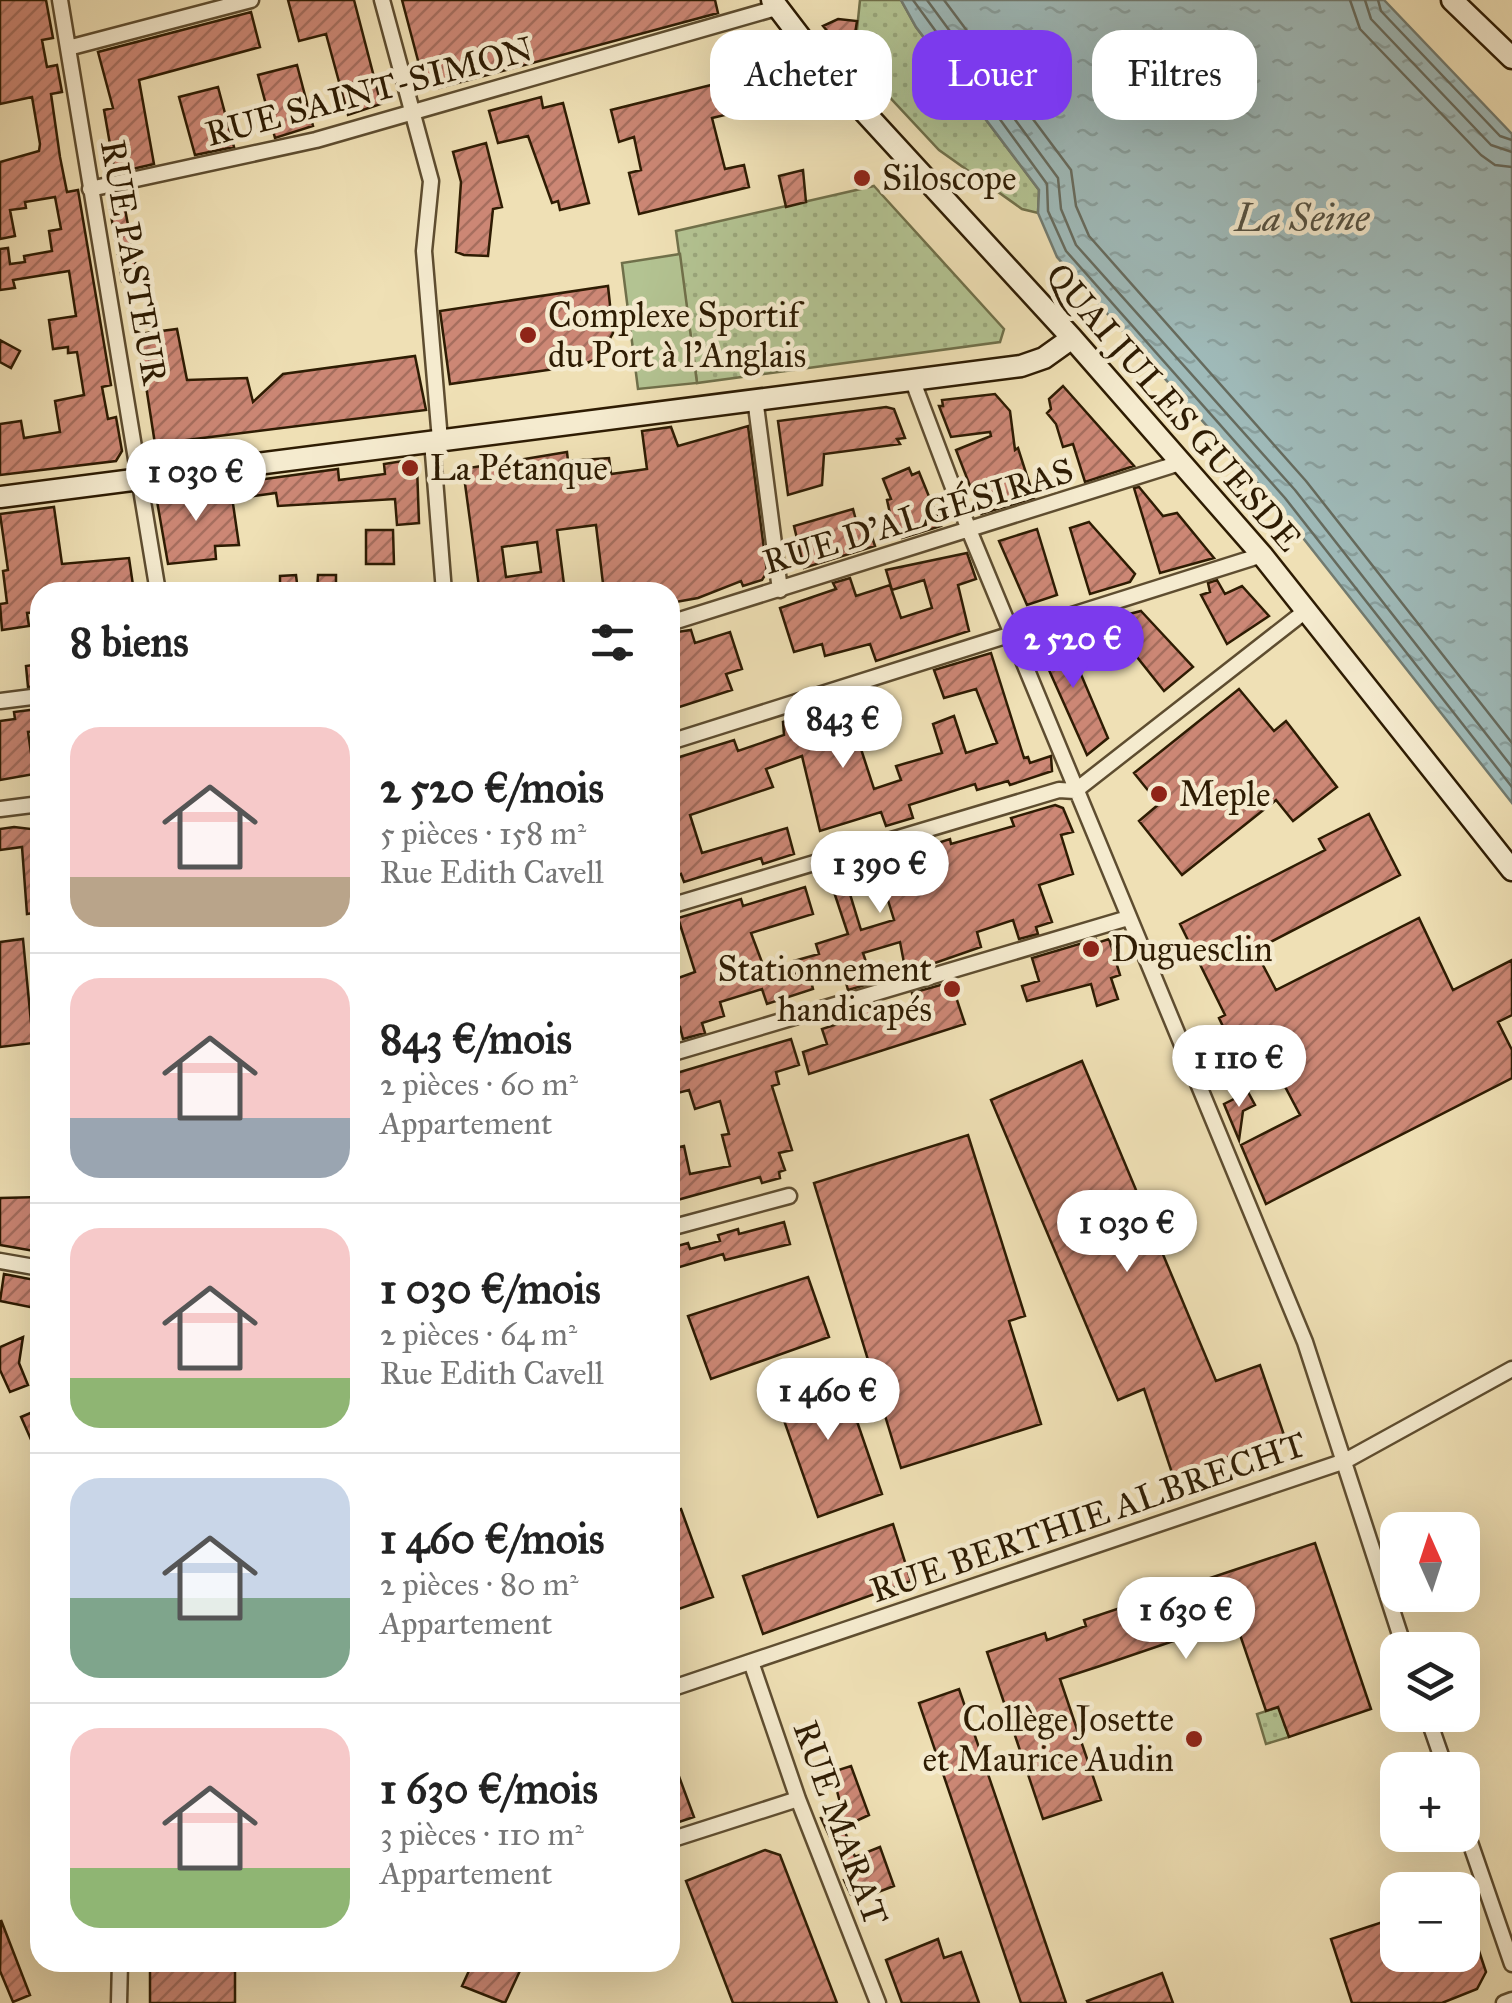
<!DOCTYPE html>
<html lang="fr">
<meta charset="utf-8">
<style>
body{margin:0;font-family:"IM FELL Great Primer",serif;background:#f6f6f6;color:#222;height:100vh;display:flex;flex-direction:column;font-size:38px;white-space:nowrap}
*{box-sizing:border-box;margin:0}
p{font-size:32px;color:#767676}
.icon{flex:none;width:55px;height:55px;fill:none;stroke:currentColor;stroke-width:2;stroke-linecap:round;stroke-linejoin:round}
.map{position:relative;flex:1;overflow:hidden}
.side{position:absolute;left:30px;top:582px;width:650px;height:1390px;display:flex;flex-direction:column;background:#fff;border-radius:30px;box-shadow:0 10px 40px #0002}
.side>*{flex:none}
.banner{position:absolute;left:710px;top:30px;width:650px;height:90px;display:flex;gap:20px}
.needle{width:65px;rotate:357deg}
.controls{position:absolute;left:1380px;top:1512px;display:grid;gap:20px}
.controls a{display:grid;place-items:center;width:100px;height:100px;border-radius:20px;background:#fff;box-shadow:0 10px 40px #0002;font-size:50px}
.price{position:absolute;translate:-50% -85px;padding:0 22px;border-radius:35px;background:#fff;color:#222;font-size:32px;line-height:65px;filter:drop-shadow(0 2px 5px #0008)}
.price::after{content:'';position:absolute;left:50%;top:60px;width:30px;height:22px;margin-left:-15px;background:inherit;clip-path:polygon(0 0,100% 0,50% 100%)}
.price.selected{background:#7c3aed;color:#fff}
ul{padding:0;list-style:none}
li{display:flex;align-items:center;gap:30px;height:250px;padding:0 40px}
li+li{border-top:2px solid #e0e0e0}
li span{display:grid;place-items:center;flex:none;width:280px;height:200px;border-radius:30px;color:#555}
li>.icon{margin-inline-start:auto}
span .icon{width:120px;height:120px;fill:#fffc;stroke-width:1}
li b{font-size:42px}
h2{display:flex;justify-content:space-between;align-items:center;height:120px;padding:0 40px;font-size:42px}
.pill{padding:0 35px;border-radius:30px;background:#fff;box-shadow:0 10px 40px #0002;font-size:35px;line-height:90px}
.pill.selected{background:#7c3aed;color:#fff}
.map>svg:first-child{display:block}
.green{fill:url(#green-dots);stroke:#70704a;stroke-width:2.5}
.pitch{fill:#b3c392;stroke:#70704a;stroke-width:2.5}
.water{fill:url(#water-ripples);stroke:#727b70;stroke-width:2.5}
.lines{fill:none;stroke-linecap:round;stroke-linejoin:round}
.shore{stroke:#666b5e;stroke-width:2.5}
.building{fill:url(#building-hatch);stroke:#2e1c03;stroke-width:2.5;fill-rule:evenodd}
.street-casing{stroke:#5e4d30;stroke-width:19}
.secondary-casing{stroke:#2e1c03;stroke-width:25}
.street{stroke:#f5ebcf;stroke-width:14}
.secondary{stroke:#f5ebcf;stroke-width:20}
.poi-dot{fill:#8f2418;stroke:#f5ebcf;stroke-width:4}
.labels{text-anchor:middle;stroke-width:9;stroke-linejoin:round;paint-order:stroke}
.street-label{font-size:35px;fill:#2e1c03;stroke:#f5ebcf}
.poi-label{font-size:35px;fill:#2e1c03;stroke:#f5ebcf;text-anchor:start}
.water-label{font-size:38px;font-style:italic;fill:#565343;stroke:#f5ebcf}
</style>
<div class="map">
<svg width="1512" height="2003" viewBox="0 0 1512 2003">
<defs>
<pattern id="green-dots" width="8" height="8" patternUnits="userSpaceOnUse" patternTransform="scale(2.5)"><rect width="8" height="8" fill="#b3c392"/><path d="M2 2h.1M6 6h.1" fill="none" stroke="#9aa77c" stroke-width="1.8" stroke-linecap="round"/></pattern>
<pattern id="water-ripples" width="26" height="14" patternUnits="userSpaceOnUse" patternTransform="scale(2.5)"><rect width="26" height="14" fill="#9fbab9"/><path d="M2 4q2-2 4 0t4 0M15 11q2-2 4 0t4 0" fill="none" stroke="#899f9d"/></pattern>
<pattern id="building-hatch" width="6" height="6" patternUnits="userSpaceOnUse" patternTransform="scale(2.5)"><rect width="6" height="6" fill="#cc8775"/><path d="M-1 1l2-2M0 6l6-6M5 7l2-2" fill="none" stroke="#a66e5e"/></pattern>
</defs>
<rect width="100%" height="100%" fill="#efe0b5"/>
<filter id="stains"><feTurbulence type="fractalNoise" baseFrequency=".002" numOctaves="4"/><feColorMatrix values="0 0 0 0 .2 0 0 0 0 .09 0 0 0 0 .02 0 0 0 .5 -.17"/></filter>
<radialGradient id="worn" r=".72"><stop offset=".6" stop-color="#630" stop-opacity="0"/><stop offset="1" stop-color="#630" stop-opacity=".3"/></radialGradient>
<!-- green -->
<path class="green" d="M860,0H901L916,27L1039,190L1038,213L1022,209L939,150L866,72L853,69Z
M874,186L1004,329L1000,342L697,383L676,231Z
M1279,1707L1289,1737L1266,1744L1257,1714Z"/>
<!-- pitch -->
<path class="pitch" d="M680,254L697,383L638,389L622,263Z"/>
<!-- water -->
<path class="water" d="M901,0H1384L1512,134V803L1277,505L1057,257L1038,213L1039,190L916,27Z"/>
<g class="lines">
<!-- shore -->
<path class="shore" d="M913,0L1047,184L1048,211L1066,251L1285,498L1512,787
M927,0L1058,178L1061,209L1076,245L1295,490L1512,767
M944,0L1071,170L1076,206L1089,236L1306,481L1512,743
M1350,0L1360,29L1481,155L1495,165L1512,167
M1365,0L1371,19L1491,145L1512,152
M1378,0L1381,11L1500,136L1512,140"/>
</g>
<!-- building -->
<path class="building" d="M0,0H46L53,38L42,40L47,67L57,65L62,92L51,94L60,157L67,192L78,190L111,385L102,387L108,419L116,417L122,451L116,461L0,475V424L21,421L24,438L60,432L55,401L84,395L77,352L68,353V347L53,349L49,320L76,316L69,271L13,280L15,288L0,290V249L8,248L10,264L25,262L24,256L52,251L49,231L61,229L55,197L25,202L26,208L10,210L15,236L0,239V162L39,151L40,144L32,97L0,104Z
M288,0H354L381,104L348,115L326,34L299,41Z
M402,0H715L718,13L439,88L438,84L425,87Z
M251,12L260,47L139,80L154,164L115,173L104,110L113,108L98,52Z
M838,19L857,21L854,41L834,39L823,26Z
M297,65L313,126L275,138L258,75Z
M763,72L771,104L712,118L725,169L744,165L749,187L639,214L629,173L641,170L634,137L619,142L611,110Z
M218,87L234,147L195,155L179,97Z
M541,97L543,108L563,103L589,203L560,210L558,201L552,203L528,136L498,143L489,111Z
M486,143L502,207L493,209L488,256L464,255L456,252L461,182L453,152Z
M803,170L806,202L786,207L779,176Z
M122,193L138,278L122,281L108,197Z
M608,286L613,333L599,358L582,365L450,384L440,311Z
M177,329L187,380L247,378L253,402L283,374L415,356L426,410L155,444L138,334Z
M0,340L20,351L11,368L0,362Z
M1063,386L1134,466L1085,482L1073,444L1063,447L1056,424L1047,413L1051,409L1049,399Z
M995,394L1010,411L1015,450L1018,448L1034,498L981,514L956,450L991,436L990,432L951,437L939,406H943L942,400Z
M886,407L894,409L905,438L897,439L900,444L824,454L822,485L788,495L778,421Z
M748,426L767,572L762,580L743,586L741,581L698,598L670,603V592L663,590L604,592L596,525L557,530L565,592H505L504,584L479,587L463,469L567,452L568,461L609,458L611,474L647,469L642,431L671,427L678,446ZM537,542L541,572L506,577L502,547Z
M409,460L417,466L419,523L397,525L395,499L278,506L276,493L238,498L236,483L338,469L339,480L385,474L384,464Z
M909,468L912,475L919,472L941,526L902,538L891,518L887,500L891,499L883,479Z
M1139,487L1163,516L1177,513L1214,558L1160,573L1134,488Z
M198,488L199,495L231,490L239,545L215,546L216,559L168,564L157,501L166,490Z
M54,507L62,564L129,558L134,592H40V612L27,613L29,626L2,630L0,604L7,603L3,571L8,570L0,514Z
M853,509L858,528L868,525L875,546L804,568L794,526Z
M1089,522L1135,574L1130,582L1090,594L1070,528Z
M1037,529L1057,595L1027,605L999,541Z
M366,530H393L394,564H366Z
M967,553L976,579L958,585L969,631L876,661L870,644L825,656L822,644L794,652L780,608L836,589L833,583L850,578L856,596L890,585L901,618L932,608L924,580L892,590L886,570Z
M296,575L298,592H280V576Z
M318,575H336V592H317Z
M1217,580L1225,594L1242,586L1269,616L1227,644L1201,595L1210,592L1208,583Z
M1141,611L1193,667L1164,691L1129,647L1101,655L1091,624Z
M691,630L695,643L730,632L742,669L726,674L732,690L670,710V633Z
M1063,632L1108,738L1087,755L1036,641Z
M991,653L1024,758L1028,757L1030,763L1051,756L1052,771L1010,785L1008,781L977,790L975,784L909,805L913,818L886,826L881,812L820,831L802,756L766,769L773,787L690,815L702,853L787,828L794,854L763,864L761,858L684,882L681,874L674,877L670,760L734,740L738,751L784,735L783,722L790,720L789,716L878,697L885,718L859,726L866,747L861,749L874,789L901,780L896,766L942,753L933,724L954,716L966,753L997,743L976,689L944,698L934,670Z
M40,664V686L28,687L26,666Z
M1239,689L1274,731L1286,721L1337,787L1293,821L1276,800L1182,875L1139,821L1159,804L1134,773Z
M38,709L40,731L28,732L34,774L0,780V721L15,719L14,712Z
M1055,805L1063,808L1073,832L1061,835L1073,874L1039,885L1052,922L1036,927L1038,934L1019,939L1013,920L977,932L981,947L906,973L900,942L863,953L873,983L848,990L842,968L810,977L813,989L767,1004L762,989L720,1002L724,1016L702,1023L705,1033L683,1039L680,1027L670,1030V981L695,972L678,918L741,899L743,906L805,887L813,914L751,933L769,981L797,973L794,961L819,954L816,944L848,934L829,877L950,839L951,844L1014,826L1011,818ZM883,884L894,920L861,930L850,894Z
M1369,814L1400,875L1255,950L1276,990L1419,918L1453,990L1512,960V1015L1498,1022L1512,1050V1078L1266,1204L1241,1145L1300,1115L1273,1064L1247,1077L1219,1018L1225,1015L1180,924L1325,850L1319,839Z
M14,827L40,830V912L27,914L22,847L0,850V829Z
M23,939L33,1043L0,1047V942Z
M1096,939L1097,943L1109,939L1120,975L1111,978L1118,999L1097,1006L1091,984L1027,1001L1022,986L1039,981L1032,958Z
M951,982L965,1024L809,1074L803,1052L827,1044L822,1029L844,1022L843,1018L856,1014L854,1010L880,1003L884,1017L916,1007L912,993Z
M791,1039L799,1065L776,1072L779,1084L772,1086L792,1150L779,1153L785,1170L779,1172L780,1178L762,1183L760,1177L670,1202V1149L684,1146L690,1174L730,1166L722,1135L729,1134L720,1101L695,1109L689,1090L670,1095V1075Z
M1082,1061L1216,1381L1260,1365L1285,1438L1173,1476L1144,1389L1118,1400L991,1100Z
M1248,1092L1255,1105L1243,1111L1239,1140L1224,1104Z
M968,1135L1025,1316L1009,1321L1041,1424L901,1468L814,1183Z
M40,1197V1252L0,1245V1198Z
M784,1222L790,1244L725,1260L723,1254L673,1269L670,1262V1248L688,1243L690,1249L720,1241L718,1235L738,1229L739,1234Z
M4,1274L40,1281V1309L0,1301Z
M808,1277L829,1337L711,1379L688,1316Z
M23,1337L19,1363L28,1385L10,1392L0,1370V1347Z
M839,1369L882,1494L818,1517L774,1392Z
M40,1409V1460L21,1417Z
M681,1509L713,1597L670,1612V1513Z
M893,1524L911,1581L763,1634L743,1576Z
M1315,1543L1371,1709L1289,1737L1278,1707L1266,1711L1235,1620L1100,1666L1060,1679L1101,1800L1043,1819L987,1652L1045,1633L1047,1640L1086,1626L1084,1620Z
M959,1689L1066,2003H1021L919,1703Z
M670,1752L694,1817L670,1825Z
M851,1766L869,1815L843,1827L855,1857L880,1847L894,1886L876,1893L873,1886L851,1895L844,1880L849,1878L821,1818L842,1810L832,1772Z
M765,1850L780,1855L837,2003H733L686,1881Z
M1465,1909L1486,1972L1477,1989L1442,2003H1352L1331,1939L1398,1917V1955H1462Z
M1,1920L30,1995L13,2002L0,1971Z
M938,1939L944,1958L961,1952L979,2003H902L886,1960Z
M150,1962H235V2003H150Z
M473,1962H524L505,2003L462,1986Z
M1162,1973L1173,2003H1088L1087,2001Z"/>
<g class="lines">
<!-- street casing -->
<g class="street-casing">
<path id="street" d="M60,0L158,592
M382,0L431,181L424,251L440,440
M68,48L251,0
M90,189L316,140L776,8
M912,379L969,530L1305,1342L1405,1650
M755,398L780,590
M432,441L444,592
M670,623L1183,462
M0,701L40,696
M670,742L1262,555
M0,809L40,804
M670,906L1059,790L1075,791L1308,609
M670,1054L1128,918
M670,1228L789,1196
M0,1261L40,1268
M751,1662L798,1799L878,2003
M670,1689L1345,1461L1512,1369
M1427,1715L1446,1770
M1462,1819L1512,1964
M670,1840L798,1799
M119,2003L120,1962
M1504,2003L1512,2000"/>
</g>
<!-- secondary casing -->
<g class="secondary-casing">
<path id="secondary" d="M772,0L824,68L1072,338L1262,555L1512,870
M1452,0L1512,58
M0,497L1021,366L1044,358L1072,338"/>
</g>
<!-- street -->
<use href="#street" class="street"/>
<!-- secondary -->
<use href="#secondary" class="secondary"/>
</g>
<!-- markers -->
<g class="poi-dot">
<circle cx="862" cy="178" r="10"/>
<circle cx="528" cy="335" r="10"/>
<circle cx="410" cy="468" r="10"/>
<circle cx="1159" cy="794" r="10"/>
<circle cx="1091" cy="949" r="10"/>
<circle cx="952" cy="989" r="10"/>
<circle cx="1194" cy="1739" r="10"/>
</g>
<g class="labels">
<!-- street labels -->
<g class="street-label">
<text transform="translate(369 91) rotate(-15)" y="12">RUE SAINT-SIMON</text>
<text transform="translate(134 262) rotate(80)" y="12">RUE PASTEUR</text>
<text transform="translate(1174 407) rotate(49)" y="12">QUAI JULES GUESDE</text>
<text transform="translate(918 516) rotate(-17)" y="12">RUE D'ALGÉSIRAS</text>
<text transform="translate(1088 1517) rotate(-19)" y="12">RUE BERTHIE ALBRECHT</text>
<text transform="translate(841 1823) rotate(70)" y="12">RUE MARAT</text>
</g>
<!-- poi labels -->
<g class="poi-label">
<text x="882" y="190">Siloscope</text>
<text x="548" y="327">Complexe Sportif<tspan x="548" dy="40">du Port à l’Anglais</tspan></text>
<text x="430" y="480">La Pétanque</text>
<text x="1179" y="806">Meple</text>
<text x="1111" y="961">Duguesclin</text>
<text x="932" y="981" text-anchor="end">Stationnement<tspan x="932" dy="40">handicapés</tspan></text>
<text x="1174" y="1731" text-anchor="end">Collège Josette<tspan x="1174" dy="40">et Maurice Audin</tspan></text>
</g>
<!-- water labels -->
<g class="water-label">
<text x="1302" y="231">La Seine</text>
</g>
</g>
<rect width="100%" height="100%" filter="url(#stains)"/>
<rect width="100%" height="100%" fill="url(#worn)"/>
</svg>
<div class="controls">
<a><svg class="needle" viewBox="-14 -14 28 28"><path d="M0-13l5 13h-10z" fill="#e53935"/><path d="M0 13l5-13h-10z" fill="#767676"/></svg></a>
<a><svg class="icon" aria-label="layers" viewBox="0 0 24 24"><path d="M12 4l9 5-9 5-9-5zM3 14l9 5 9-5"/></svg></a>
<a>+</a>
<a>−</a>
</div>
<b class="price" style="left:196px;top:524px">1 030 €</b>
<b class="price selected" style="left:1073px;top:691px">2 520 €</b>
<b class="price" style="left:843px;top:771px">843 €</b>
<b class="price" style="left:880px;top:916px">1 390 €</b>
<b class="price" style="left:1239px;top:1110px">1 110 €</b>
<b class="price" style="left:1127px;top:1275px">1 030 €</b>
<b class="price" style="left:828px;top:1443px">1 460 €</b>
<b class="price" style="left:1186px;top:1662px">1 630 €</b>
<div class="banner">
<a class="pill">Acheter</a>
<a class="pill selected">Louer</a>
<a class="pill">Filtres</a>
</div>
<section class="side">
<h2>8 biens<svg class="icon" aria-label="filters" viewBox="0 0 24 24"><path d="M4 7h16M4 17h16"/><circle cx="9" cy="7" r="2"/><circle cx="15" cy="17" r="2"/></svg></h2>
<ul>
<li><span style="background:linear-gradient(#f6c9c9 75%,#b9a48a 0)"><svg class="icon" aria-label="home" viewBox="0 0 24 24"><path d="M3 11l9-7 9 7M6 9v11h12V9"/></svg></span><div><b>2 520 €/mois</b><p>5 pièces · 158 m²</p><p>Rue Edith Cavell</p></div></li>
<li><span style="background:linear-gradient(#f6c9c9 70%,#9aa5b1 0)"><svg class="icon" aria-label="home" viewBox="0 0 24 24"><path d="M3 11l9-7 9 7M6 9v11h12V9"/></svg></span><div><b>843 €/mois</b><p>2 pièces · 60 m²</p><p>Appartement</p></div></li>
<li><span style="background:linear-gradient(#f6c9c9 75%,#8fb573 0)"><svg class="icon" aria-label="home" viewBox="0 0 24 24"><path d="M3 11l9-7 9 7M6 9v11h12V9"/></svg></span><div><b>1 030 €/mois</b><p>2 pièces · 64 m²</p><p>Rue Edith Cavell</p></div></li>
<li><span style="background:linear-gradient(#c9d6e8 60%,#7fa58c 0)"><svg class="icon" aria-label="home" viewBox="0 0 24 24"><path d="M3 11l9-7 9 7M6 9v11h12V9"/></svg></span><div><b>1 460 €/mois</b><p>2 pièces · 80 m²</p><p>Appartement</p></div></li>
<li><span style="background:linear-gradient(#f6c9c9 70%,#8fb573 0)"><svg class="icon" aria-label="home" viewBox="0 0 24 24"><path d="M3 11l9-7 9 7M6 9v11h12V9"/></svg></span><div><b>1 630 €/mois</b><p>3 pièces · 110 m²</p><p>Appartement</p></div></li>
</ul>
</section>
</div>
